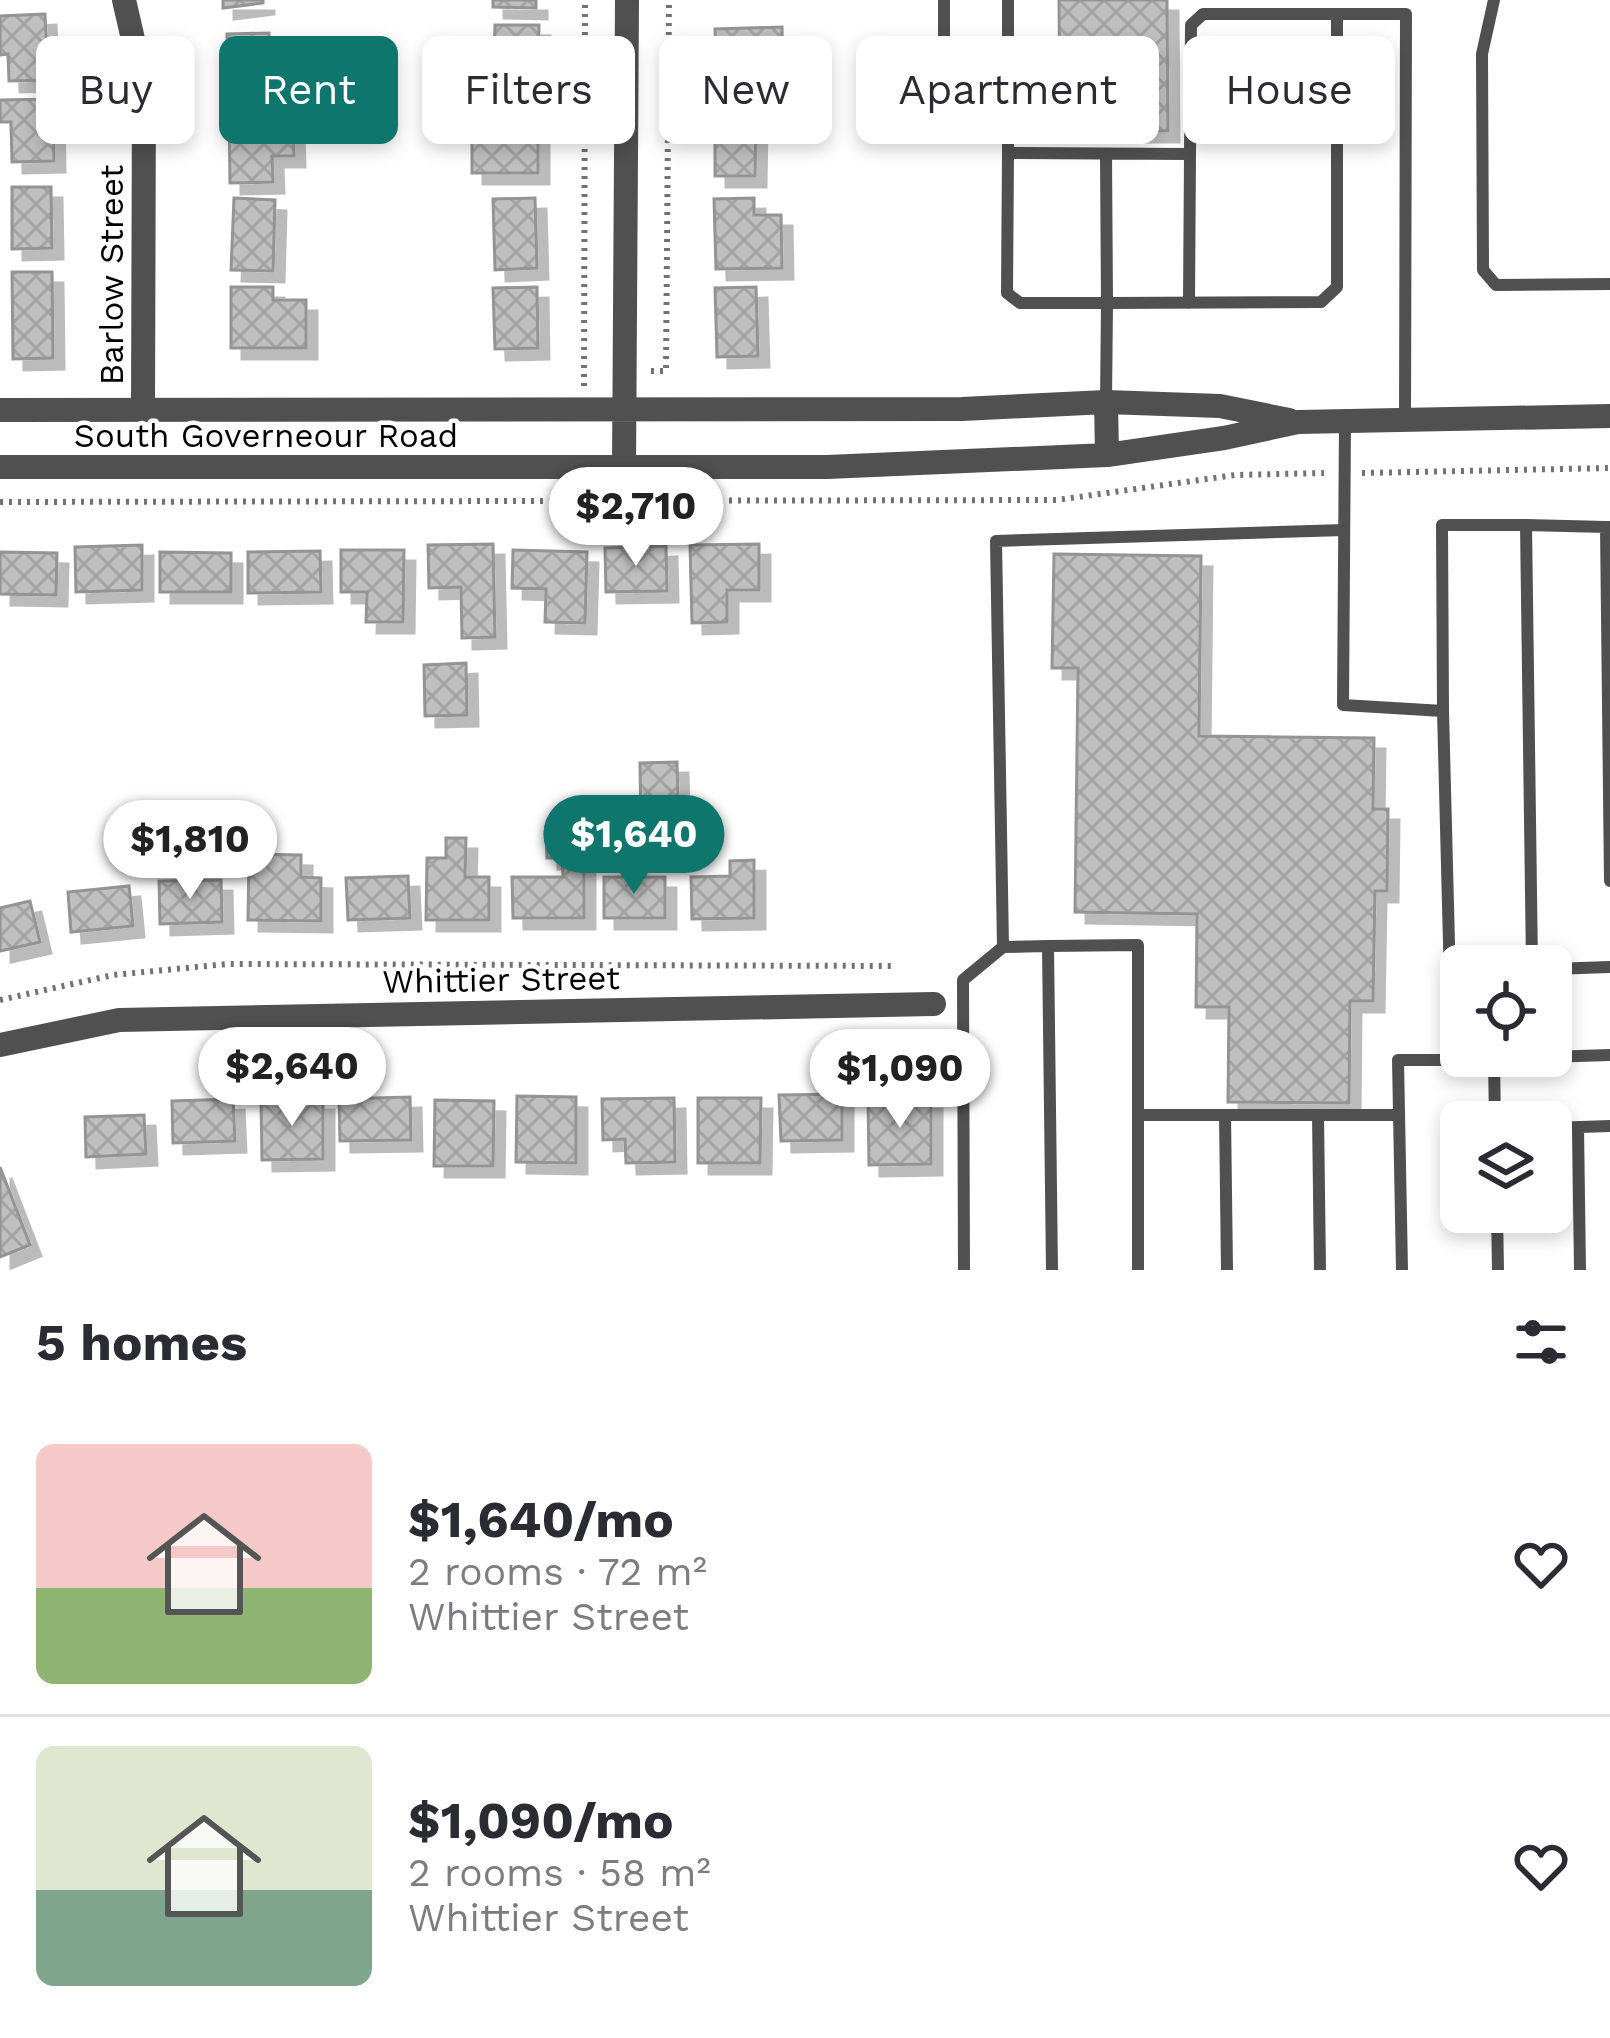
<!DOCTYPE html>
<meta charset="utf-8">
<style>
body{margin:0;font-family:"Work Sans",sans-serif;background:#f7f7f7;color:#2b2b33;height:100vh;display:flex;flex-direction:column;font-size:45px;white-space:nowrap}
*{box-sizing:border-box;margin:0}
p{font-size:39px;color:#7c7c81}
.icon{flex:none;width:66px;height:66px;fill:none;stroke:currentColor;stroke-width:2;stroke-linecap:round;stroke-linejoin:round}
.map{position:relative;height:1270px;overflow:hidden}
.details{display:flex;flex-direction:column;background:#fff;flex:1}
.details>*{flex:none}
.banner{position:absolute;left:36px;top:36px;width:1539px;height:108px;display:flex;gap:24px}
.controls{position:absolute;left:1440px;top:945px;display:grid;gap:24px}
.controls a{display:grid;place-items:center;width:132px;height:132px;border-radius:18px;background:#fff;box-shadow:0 6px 18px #0003;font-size:60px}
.price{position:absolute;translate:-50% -102px;padding:0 27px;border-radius:42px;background:#fff;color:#222;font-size:39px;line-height:78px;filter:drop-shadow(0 3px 6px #0008)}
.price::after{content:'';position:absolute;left:50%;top:72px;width:36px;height:27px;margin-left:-18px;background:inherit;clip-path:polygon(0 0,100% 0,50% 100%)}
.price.current{background:#0f766e;color:#fff}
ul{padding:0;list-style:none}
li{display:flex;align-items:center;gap:36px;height:300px;padding:0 36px}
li+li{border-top:3px solid #e1e1e2}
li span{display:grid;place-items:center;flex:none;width:336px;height:240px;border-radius:18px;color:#555}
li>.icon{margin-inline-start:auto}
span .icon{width:144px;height:144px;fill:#fffc;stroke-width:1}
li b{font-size:51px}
h2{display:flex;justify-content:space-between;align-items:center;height:144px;padding:0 36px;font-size:51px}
.tag{padding:0 42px;border-radius:18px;background:#fff;box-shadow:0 6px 18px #0003;font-size:42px;line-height:108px}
.tag.current{background:#0f766e;color:#fff}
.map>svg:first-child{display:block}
.building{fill:url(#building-cross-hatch);stroke:#949494;stroke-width:3;filter:url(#shadow)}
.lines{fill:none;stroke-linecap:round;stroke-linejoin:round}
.path{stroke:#727272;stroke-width:6;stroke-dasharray:3 6;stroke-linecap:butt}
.service{stroke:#505050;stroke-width:12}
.minor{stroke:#505050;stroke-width:24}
.labels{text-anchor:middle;stroke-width:9;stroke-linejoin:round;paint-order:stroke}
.street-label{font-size:33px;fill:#000;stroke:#fff}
</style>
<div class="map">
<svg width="1610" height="1270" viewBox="0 0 1610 1270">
<defs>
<pattern id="building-cross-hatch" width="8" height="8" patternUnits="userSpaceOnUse" patternTransform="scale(3)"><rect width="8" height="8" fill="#c0c0c0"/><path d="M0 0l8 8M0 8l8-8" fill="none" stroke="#a3a3a3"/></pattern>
<filter id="shadow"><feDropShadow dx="11" dy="11" stdDeviation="0" flood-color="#0004"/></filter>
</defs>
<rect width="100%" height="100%" fill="#fff"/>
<!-- building -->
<path class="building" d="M223,0H263V3L223,8Z
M493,0H536V8L493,7Z
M1059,0H1167L1168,131H1060Z
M45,14L48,80L9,81L8,54L0,55V16Z
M495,25H539L538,87L493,86Z
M782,27L783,78L758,79V90L717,92L715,29Z
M269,33L270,94L228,95L227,34Z
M441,67L473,68V95L441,94Z
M53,99L54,161L12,162L11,122H0V100Z
M229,111H271L272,120L293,119L294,156H272L273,182L230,183Z
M472,111L538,112V173H472Z
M715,114L756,115L755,176H715Z
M12,187H51L52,248L12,249Z
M234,198L275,200L273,271L231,270Z
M535,198L537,268L495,270L493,199Z
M754,198V215H781L782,268L716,269L714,199Z
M12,272H52L53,358L13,359Z
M231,287H273V300H306V348H231Z
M537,287L538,348L495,349L493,288Z
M756,287L758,356L717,357L715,288Z
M493,544L495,637L462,638L461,587L429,588L428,545Z
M759,544V590H727V622L692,623L690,545Z
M142,545V590L76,592L75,547Z
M666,546L667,591L606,592L605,548Z
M341,550H404L403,622H366L367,592H341Z
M513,550L587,552L585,623L545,622L546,589L512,588Z
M320,551L321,592L248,593V552Z
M0,552L57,553L56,595L0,594Z
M160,552L231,553V592H160Z
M1054,554L1201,556L1199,736L1374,738L1373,809H1388L1387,891H1375L1373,1001H1350L1349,1103L1228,1102L1229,1007H1196L1197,914L1075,912L1078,668H1052Z
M466,663L467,715L425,716L424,665Z
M677,762L679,835L641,836L640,763Z
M546,834H584V918H513L512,877H563L562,858H547Z
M446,838H466L465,877H489V920H426L427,858H446Z
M249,854L301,855V877L321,878V921L248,920Z
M754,860V918L692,919L691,877L730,876V861Z
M408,876L410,918L348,920L346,878Z
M604,877H665V918H604Z
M221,880L222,922L160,924L159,881Z
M129,886L133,926L71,932L68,892Z
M30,901L40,942L0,951V908Z
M842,1094V1140L781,1141L779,1095Z
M517,1096L576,1097V1163L516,1162Z
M410,1097L411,1140L340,1141L339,1099Z
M674,1098L675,1162L626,1163L625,1139L603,1140L602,1099Z
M698,1098H761L760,1163H698Z
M931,1098V1164L869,1165L868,1099Z
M233,1099L235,1141L173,1143L172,1101Z
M261,1099H323V1159L262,1160Z
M435,1100L494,1101L493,1166H434Z
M144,1115L146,1154L86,1157L85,1117Z
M0,1167L30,1245L0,1257Z"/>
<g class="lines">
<!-- path -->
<path class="path" d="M651,371H666L669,0
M584,386L585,0
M1362,473L1610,468
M0,502L1057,500L1235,475L1324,473
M0,1000L113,975L227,964L895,966"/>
<!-- service -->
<path class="service" d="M944,0V101
M1008,0V153
M1494,0L1482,54L1483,270L1496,285L1610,284
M1106,154L1107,303L1321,302L1337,287V14
M1189,303L1190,154
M1106,401L1107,303H1020L1007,293L1008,153L1190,154L1191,25L1203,14H1406L1405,420
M1345,421L1343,705L1443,711L1452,1060L1610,1055
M1526,525L1606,527
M1610,527H1606L1610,881
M1443,711L1442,525H1526L1532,966
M1048,946L1138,945V1115
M1551,969L1610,967
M1494,1059L1495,1122
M1225,1115H1318
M1578,1127L1580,1270
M1551,1128L1610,1126
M1497,1212L1498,1270
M964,1270L963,980L1003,947
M1052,1270L1048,946L1003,947L996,541L1344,530
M1138,1270V1115H1225L1227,1270
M1320,1270L1318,1115H1399
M1402,1270L1398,1060H1452"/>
<!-- minor -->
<path class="minor" d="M124,0L144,87L143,409
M1106,402L1107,455
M0,410L962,409L1106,402L1220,406L1289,420
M0,467H827L1107,455L1224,438L1298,422L1610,416
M624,468L627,0
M0,1045L119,1020L934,1004"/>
</g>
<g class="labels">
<!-- street labels -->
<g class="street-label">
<text transform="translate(111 275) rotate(-90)" y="12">Barlow Street</text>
<text x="266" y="447">South Governeour Road</text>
<text transform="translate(501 979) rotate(-1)" y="12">Whittier Street</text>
</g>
</g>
</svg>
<div class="controls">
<a><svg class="icon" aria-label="locate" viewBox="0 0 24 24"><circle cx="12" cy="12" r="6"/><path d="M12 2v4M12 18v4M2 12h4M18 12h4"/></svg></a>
<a><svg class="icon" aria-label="layers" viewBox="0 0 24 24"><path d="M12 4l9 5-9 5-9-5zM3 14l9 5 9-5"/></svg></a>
</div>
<b class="price" style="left:636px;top:569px">$2,710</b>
<b class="price current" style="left:634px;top:897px">$1,640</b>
<b class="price" style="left:190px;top:902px">$1,810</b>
<b class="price" style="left:292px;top:1129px">$2,640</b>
<b class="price" style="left:900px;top:1131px">$1,090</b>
<div class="banner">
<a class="tag">Buy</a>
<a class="tag current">Rent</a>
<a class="tag">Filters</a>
<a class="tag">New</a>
<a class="tag">Apartment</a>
<a class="tag">House</a>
</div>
</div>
<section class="details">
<h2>5 homes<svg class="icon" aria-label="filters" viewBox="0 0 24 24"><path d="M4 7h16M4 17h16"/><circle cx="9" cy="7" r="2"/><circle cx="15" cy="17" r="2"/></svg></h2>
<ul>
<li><span style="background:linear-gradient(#f6c9c9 60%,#8fb573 0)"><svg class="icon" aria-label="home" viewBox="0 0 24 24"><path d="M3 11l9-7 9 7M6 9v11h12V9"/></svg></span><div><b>$1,640/mo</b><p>2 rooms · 72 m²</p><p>Whittier Street</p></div><svg class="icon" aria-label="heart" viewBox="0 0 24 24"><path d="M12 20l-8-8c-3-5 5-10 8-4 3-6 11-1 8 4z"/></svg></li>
<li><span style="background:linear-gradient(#dfe7d0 60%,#7fa58c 0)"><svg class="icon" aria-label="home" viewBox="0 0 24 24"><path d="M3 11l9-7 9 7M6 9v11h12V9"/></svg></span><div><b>$1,090/mo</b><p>2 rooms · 58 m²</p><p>Whittier Street</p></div><svg class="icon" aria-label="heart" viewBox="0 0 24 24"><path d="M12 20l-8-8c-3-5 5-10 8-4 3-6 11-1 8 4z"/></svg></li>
</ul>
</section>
